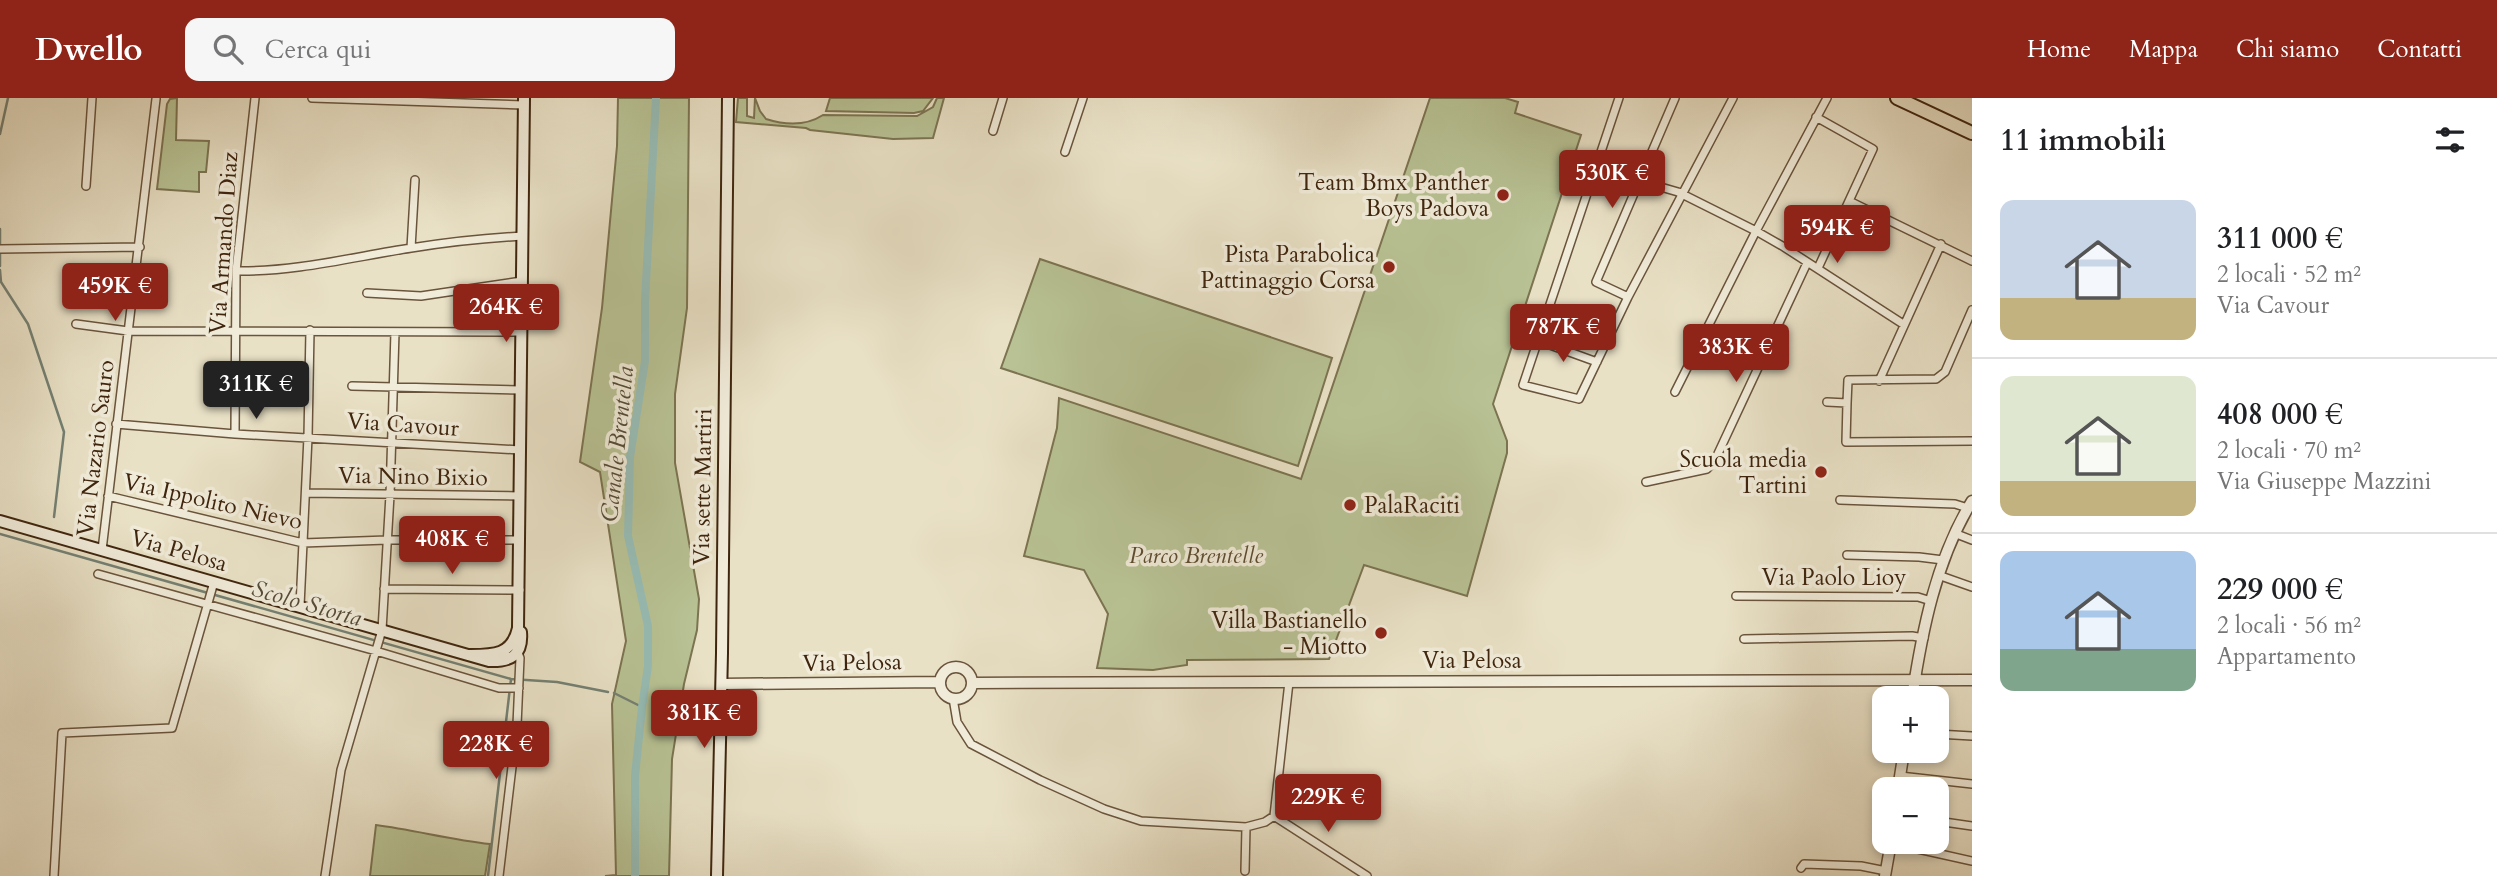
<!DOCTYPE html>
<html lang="it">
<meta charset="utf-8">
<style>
body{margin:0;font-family:Cardo,serif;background:#f6f6f6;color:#202124;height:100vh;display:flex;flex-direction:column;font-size:26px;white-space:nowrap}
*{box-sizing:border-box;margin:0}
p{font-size:23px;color:#757577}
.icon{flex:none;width:38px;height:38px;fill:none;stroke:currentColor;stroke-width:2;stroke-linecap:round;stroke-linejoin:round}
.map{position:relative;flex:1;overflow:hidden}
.panel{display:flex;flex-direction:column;background:#fff;width:525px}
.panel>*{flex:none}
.controls{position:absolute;left:1872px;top:588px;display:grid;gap:14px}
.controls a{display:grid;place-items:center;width:77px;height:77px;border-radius:14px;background:#fff;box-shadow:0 4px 10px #0003;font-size:35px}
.price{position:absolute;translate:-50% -60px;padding:0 16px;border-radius:7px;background:#8f2418;color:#fff;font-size:23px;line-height:46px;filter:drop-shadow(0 2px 4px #0008)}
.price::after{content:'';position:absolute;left:50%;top:42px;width:21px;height:16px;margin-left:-10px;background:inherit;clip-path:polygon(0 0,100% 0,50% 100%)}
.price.on{background:#222;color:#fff}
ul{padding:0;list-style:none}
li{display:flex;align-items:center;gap:21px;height:175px;padding:0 28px}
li+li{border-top:2px solid #e0e0e0}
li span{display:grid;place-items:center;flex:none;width:196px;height:140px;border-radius:14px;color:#555}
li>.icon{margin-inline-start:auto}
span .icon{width:84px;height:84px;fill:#fffc;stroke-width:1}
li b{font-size:30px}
h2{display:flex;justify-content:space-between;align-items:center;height:84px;padding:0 28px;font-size:30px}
header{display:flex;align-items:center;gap:42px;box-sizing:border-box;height:98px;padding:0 35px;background:#8f2418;color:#fff}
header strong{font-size:33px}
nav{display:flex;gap:38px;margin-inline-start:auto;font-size:24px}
.search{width:490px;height:63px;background:#f6f6f6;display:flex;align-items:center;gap:18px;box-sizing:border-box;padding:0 24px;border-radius:14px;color:#757577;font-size:26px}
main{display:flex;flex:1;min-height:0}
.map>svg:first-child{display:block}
.green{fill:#b8c294;stroke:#7c7451;stroke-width:2}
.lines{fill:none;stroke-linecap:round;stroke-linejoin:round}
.stream{stroke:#748073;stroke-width:2.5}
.canal{stroke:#97bdb6;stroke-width:8}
.minor-casing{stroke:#6a543c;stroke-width:10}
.tertiary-casing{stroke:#6a543c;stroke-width:13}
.secondary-casing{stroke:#3f250e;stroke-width:14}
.primary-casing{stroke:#3f250e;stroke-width:16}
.minor{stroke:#f1ecda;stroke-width:7}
.tertiary{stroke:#f1ecda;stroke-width:10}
.secondary{stroke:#f1ecda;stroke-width:10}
.primary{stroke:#e9e1c6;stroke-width:12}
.poi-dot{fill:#8f2418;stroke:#f1ecda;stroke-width:2.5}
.labels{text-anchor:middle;stroke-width:7;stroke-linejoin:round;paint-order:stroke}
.poi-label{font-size:23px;fill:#3f250e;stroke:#f1ecda;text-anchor:end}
.street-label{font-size:23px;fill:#3f250e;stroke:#f1ecda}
.park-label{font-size:23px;font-style:italic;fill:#5d4c30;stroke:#f1ecda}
.water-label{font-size:24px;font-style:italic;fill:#554b38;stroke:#f1ecda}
</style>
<header>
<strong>Dwello</strong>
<div class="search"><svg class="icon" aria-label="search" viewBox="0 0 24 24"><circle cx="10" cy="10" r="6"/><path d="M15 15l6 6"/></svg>Cerca qui</div>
<nav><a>Home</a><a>Mappa</a><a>Chi siamo</a><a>Contatti</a></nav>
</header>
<main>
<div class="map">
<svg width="1972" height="778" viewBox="0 0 1972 778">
<rect width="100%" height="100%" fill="#e9e1c6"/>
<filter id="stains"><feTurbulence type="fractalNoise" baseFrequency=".00286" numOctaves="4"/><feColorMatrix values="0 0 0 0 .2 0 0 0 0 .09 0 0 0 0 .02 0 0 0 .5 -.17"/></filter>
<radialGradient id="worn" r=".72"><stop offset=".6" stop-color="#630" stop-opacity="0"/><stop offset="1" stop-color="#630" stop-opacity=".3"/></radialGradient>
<!-- green -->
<path class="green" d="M177,0L176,42L209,43L206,74H199V94L157,91L167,6L170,1Z
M618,0H689L687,210L675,296V365L699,501L697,532L684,586L672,661L669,778H605L616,777L612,606L626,543L600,374L580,364L602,210L617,48Z
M738,0H747V18L754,20L755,0L760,13L766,21C785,27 806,28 823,17L917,18L933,9L937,0H944L933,40L893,41L810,32L806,30L736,24Z
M830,0H933L923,13L914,15L826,13Z
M1430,0H1505L1518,4L1515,15L1581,37L1493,306L1507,343V355L1467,498L1364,467L1329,561L1187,562V567L1153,572L1097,570L1108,516L1084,472L1024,458L1057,330L1059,300L1301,381Z
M1040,161L1332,260L1298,368L1001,270Z
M376,727C415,732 451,742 490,746L485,778H370Z"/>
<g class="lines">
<!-- stream -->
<path class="stream" d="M0,36L8,0
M0,131V168
M0,172L1,184L28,226L64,334L54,419
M0,436L511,581L557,584L608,594
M614,595L642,609
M488,778L511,581"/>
<!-- canal -->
<path class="canal" d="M635,778V678L642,609L648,568V528L628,438L630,359L645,263V203L656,0"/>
<!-- minor casing -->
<g class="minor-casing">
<path id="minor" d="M312,0L524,7
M1619,0L1523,287L1579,301L1628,199L1733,0
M1816,19L1873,51L1818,170
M993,33L1003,0
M1065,54L1083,0
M1595,70L1678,94L1756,133L1784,149L1903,226
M86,88L92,0
M1849,103L1972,163
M411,150L415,82
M0,151L140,149
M236,173C295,174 353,159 411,150C448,144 485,140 523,138
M367,195L421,198L522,183
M1628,199L1596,184L1675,0
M76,226L128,233L522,234
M1539,243L1597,264
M1879,283L1941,146
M352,288L521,292
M1675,294L1756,133L1827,0
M1827,304L1847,305L1848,282L1936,281L1945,274L1972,212
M1847,305L1846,344L1972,343
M116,326L235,336L520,352
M235,336L236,173L255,0
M1646,384L1707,371L1715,362L1807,165
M306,395L520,398
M108,398L303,445L387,442H520
M1840,402L1955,406L1968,410
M1954,435L1972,442
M102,452L156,1
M1847,457L1919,459L1943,462
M98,476L376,553L499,590H519
M1938,477L1972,489
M384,491L520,492
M1736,498L1918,499L1931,503
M300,508L308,339L310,232
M1744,541L1912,538L1924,540
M953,600L957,624L971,646L1040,682L1104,711L1141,723L1246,729L1265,724L1274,718L1289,584
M1937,636L1972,638
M1900,678L1972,686
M1274,718L1367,778
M1937,723L1972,728
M1891,745L1972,763
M1801,770L1804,766L1861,768L1886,773
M1245,773L1246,729
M54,778L62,635L172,630L214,484
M325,778L341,672L382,532L390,397L395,234
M499,778L517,627L520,560L517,552"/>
</g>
<!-- tertiary casing -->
<g class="tertiary-casing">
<path id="tertiary" d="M940 585a16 16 0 1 1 32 0a16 16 0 1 1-32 0Z
M972,585L1972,582
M722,586L940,584
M1912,600C1922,533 1936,462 1972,403
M1898,691L1904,653
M1885,778L1891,744"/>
</g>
<!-- secondary casing -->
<g class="secondary-casing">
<path id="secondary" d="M0,423L489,563C511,564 523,557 521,534
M468,557C492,557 512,558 518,530L524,0
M717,778L722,555L728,0"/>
</g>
<!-- primary casing -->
<g class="primary-casing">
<path id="primary" d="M1897,0L1972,35"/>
</g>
<!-- minor -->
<use href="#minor" class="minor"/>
<!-- tertiary -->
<use href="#tertiary" class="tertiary"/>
<!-- secondary -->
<use href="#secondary" class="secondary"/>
<!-- primary -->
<use href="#primary" class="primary"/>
</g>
<!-- markers -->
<g class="poi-dot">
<circle cx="1503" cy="97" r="7"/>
<circle cx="1389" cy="169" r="7"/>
<circle cx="1821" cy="374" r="7"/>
<circle cx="1350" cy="407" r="7"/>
<circle cx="1381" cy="535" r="7"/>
</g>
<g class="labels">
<!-- poi labels -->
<g class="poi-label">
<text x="1489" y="92">Team Bmx Panther<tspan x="1489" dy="26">Boys Padova</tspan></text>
<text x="1375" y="164">Pista Parabolica<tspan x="1375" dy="26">Pattinaggio Corsa</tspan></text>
<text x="1807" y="369">Scuola media<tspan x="1807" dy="26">Tartini</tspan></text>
<text x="1364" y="415" text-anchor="start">PalaRaciti</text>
<text x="1367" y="530">Villa Bastianello<tspan x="1367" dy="26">- Miotto</tspan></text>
</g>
<!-- street labels -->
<g class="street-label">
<text transform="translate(223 145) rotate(-86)" y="8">Via Armando Diaz</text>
<text transform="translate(403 326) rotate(4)" y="8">Via Cavour</text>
<text transform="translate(95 350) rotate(-83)" y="8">Via Nazario Sauro</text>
<text transform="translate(413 378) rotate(1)" y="8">Via Nino Bixio</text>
<text transform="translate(702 389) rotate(-89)" y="8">Via sette Martiri</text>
<text transform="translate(213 403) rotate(13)" y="8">Via Ippolito Nievo</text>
<text transform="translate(179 452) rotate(16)" y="8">Via Pelosa</text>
<text x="1834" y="487">Via Paolo Lioy</text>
<text x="1472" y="570">Via Pelosa</text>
<text transform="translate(852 564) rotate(-1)" y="8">Via Pelosa</text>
</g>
<!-- park labels -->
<g class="park-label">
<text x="1196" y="465">Parco Brentelle</text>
</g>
<!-- water labels -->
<g class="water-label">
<text transform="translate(617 346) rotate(-84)" y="8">Canale Brentella</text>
<text transform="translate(307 505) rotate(16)" y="8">Scolo Storta</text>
</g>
</g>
<rect width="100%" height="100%" filter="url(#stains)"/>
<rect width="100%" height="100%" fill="url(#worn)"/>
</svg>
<div class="controls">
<a>+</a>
<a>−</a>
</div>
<b class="price" style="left:1612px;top:112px">530K €</b>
<b class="price" style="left:1837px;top:167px">594K €</b>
<b class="price" style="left:115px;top:225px">459K €</b>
<b class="price" style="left:506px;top:246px">264K €</b>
<b class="price" style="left:1563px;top:266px">787K €</b>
<b class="price" style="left:1736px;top:286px">383K €</b>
<b class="price on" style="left:256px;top:323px">311K €</b>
<b class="price" style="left:452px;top:478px">408K €</b>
<b class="price" style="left:704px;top:652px">381K €</b>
<b class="price" style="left:496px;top:683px">228K €</b>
<b class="price" style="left:1328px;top:736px">229K €</b>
</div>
<section class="panel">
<h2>11 immobili<svg class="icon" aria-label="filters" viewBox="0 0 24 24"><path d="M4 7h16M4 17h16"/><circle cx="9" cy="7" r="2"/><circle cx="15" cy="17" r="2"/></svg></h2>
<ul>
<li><span style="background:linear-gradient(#c9d6e8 70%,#c2b280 0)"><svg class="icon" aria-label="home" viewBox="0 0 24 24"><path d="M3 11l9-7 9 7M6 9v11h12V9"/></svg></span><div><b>311 000 €</b><p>2 locali · 52 m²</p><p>Via Cavour</p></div></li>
<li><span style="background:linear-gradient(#dfe7d0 75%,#c2b280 0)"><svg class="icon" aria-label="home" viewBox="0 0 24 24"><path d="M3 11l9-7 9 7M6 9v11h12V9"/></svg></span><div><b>408 000 €</b><p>2 locali · 70 m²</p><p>Via Giuseppe Mazzini</p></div></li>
<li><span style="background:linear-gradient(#a9c7e8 70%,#7fa58c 0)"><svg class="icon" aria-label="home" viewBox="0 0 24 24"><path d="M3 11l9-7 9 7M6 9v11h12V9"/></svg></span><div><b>229 000 €</b><p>2 locali · 56 m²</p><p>Appartamento</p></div></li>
</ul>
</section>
</main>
